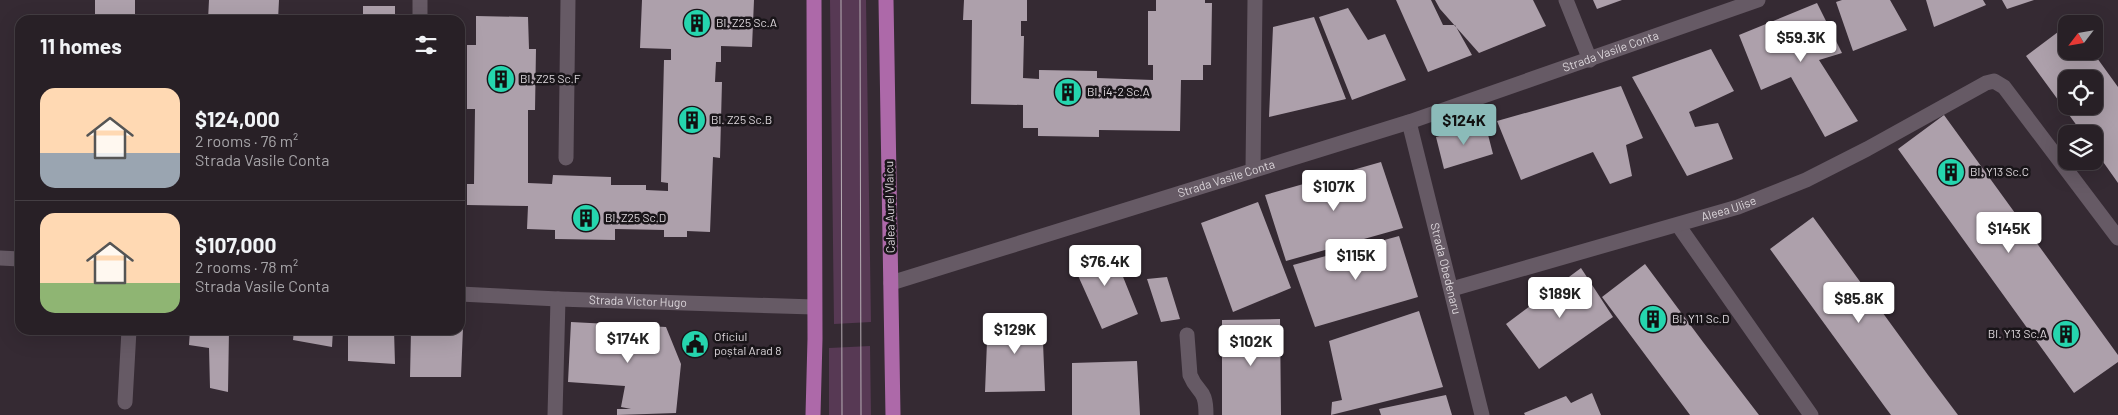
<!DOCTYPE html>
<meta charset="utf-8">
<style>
body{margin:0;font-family:Barlow,sans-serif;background:#342d32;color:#f1f3f6;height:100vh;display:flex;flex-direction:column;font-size:19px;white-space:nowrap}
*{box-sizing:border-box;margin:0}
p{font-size:16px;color:#a5a3a7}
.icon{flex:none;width:28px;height:28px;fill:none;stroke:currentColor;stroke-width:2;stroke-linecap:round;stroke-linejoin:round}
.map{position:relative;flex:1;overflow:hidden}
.drawer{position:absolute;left:15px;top:15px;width:450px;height:320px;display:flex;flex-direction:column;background:#282026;border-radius:15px;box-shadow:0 5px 20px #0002,0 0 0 1px #443e43}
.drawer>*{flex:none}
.needle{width:32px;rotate:239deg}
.tools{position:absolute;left:2058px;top:15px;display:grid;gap:10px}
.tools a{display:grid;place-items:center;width:45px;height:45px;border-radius:10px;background:#282026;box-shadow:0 5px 20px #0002,0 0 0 1px #443e43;font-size:25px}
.price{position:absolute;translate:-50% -42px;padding:0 11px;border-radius:5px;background:#fff;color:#222;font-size:16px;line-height:32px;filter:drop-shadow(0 1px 2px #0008)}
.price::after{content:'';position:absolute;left:50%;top:30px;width:15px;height:11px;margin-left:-8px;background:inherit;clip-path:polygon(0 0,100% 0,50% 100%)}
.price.current{background:#8bbbb9;color:#111}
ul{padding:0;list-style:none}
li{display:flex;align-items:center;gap:15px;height:125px;padding:0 25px}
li+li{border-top:1px solid #443e43}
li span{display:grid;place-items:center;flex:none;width:140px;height:100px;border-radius:15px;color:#555}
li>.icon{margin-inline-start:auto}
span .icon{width:60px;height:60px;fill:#fffc;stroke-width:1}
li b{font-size:21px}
h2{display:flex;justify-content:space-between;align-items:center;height:60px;padding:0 25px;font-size:21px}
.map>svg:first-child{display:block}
.green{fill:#573954}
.building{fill:#ada0ab;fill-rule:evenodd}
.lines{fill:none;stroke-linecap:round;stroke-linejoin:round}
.lane{stroke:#665a65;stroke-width:15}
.street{stroke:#665a65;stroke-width:15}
.primary{stroke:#ad69a9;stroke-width:15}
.tram{stroke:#b7afb5;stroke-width:1}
.labels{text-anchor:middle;stroke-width:5;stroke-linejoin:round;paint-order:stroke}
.poi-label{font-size:12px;fill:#dcd6db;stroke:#191519;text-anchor:start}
.street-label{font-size:12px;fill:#dcd6db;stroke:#191519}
</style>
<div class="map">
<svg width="2118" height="415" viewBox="0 0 2118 415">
<rect width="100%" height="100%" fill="#352a33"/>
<!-- green -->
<path class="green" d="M830,0H866L871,322L834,324Z
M870,346L871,415H829V348Z"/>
<!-- building -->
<path class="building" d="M95,0H135V20H95Z
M209,0H279L278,20H208Z
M642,0H754L752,47L721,46V62H716L715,82H722L720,158L713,157L710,232L687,231V237H664V230L615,229V240L555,239V230L527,229L528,206L467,205V184H474L475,109H467V45H476V16L528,17L529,49H536L535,110H528V183L552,184L553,175L611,177V185H646V190L668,191V183L661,182L664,60H671V49L640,48Z
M964,0H1027V21H1021V36H1024L1023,78L1039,79V70L1097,71V78L1153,80V65H1148V11H1156V0H1205V3H1212L1211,65H1203V80H1181L1180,131L1099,130V137L1038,136V128H1023V105L971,104L972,20H963Z
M1396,0H1431L1443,25H1455L1472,55L1428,72Z
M1435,0H1533L1546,26L1479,53L1440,9Z
M1593,0H1622L1597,9Z
M1842,0H1890L1907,30L1853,51L1836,2Z
M1926,0H1983L1986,5L1934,27Z
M2002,0H2034L2007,9Z
M1817,3L1842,53L1819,60L1858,121L1825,137L1791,77L1761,90L1739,35Z
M363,6H395V20H363Z
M1348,8L1368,40L1385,34L1406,80L1352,100L1319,17Z
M1314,17L1346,99L1269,117L1273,27Z
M2066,26V51H2092L2118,87V183L2094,149V134H2083L2026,56ZM2066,79H2094V106H2066Z
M1711,49L1734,91L1689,112L1695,127L1718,123L1733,159L1687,176L1632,77Z
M1621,86L1643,138L1626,145L1632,176L1610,184L1593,152L1521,180L1497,121Z
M1944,115L2118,355V362L2074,393L1898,149Z
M1485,123L1493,154L1444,169L1436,137Z
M1381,162L1403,228L1286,261L1265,195Z
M1258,202L1291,288L1233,312L1201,223Z
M1813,217L1928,375L1958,415H1891L1885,407L1770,249Z
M1399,236L1418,297L1315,327L1293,265Z
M1111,247L1138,314L1102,329L1071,260Z
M1645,264L1703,342L1759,415H1690L1602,297Z
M1581,268L1613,317L1539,369L1506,324Z
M1167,277L1180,319L1161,322L1147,279Z
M1419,311L1443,387L1331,415L1332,402L1342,400L1329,341Z
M988,316L1042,318L1045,391L985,392Z
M1280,319L1281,415H1222V320Z
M571,322L666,327L681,364L676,413L617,415V409H631L621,407L625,386L568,382Z
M460,328H463L461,377H410L411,330H460Z
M190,330H229L228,392L210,388L209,348L189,345Z
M239,330H272V335L239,334Z
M294,330H333L332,347L293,340Z
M348,330H394L395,364L348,361Z
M1137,361L1140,415H1072V363Z
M1592,393L1601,415H1525L1524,413L1566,396L1571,403Z
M1446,395L1452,415H1381L1379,409Z"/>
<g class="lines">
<!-- lane -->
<g class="lane">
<path d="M1566,0L1590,60"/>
<path d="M566,158L568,0"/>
<path d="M1678,225L1811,415"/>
<path id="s1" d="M1452,289L1738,207L1806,180L1867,149L1986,83L1994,81L2004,87L2118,238"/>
<path d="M1187,335L1190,375C1198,395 1206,387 1206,415"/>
<path d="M125,402L129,330"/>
</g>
<!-- street -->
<g class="street">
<path d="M420,0V20"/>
<path id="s2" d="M1409,122L1482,415"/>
<path d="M1253,170L1255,0"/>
<path d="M0,258L20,259"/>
<path id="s3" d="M891,283L1409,122L1758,0"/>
<path id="s4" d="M460,294L558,299L814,307"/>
<path d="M555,415L558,299"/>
</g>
<!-- primary -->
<path class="primary" d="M886,0L893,415
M813,415L815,339L814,0"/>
<!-- tram -->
<path class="tram" d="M841,0L842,415
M860,0L861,415"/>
</g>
<!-- icons -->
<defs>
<g id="building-disc" transform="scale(1.4375)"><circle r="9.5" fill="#25d5ae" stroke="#191519"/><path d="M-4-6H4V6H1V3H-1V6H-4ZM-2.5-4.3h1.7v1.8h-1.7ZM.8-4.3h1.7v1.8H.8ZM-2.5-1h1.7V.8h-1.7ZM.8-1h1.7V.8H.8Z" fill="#111"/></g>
<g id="civic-disc" transform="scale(1.4375)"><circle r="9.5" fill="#25d5ae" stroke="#191519"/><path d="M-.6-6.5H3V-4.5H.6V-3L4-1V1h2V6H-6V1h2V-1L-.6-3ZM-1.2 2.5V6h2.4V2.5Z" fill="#111"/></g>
</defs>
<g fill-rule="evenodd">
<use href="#building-disc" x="697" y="23"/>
<use href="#building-disc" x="501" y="79"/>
<use href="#building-disc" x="1068" y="92"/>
<use href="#building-disc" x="692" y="120"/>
<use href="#building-disc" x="1951" y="172"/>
<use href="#building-disc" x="586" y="218"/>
<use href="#building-disc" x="1653" y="319"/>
<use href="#building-disc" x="2066" y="334"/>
<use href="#civic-disc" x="695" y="344"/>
</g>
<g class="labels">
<!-- poi labels -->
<g class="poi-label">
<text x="716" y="27">Bl. Z25 Sc.A</text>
<text x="520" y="83">Bl. Z25 Sc.F</text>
<text x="1087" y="96">Bl. i4-2 Sc.A</text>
<text x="711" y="124">Bl. Z25 Sc.B</text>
<text x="1970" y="176">Bl. Y13 Sc.C</text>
<text x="605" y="222">Bl. Z25 Sc.D</text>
<text x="1672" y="323">Bl. Y11 Sc.D</text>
<text x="2047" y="338" text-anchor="end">Bl. Y13 Sc.A</text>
<text x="714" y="341">Oficiul<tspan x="714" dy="14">poștal Arad 8</tspan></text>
</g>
<!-- street labels -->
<g class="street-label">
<text dy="4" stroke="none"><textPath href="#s3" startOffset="756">Strada Vasile Conta</textPath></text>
<text dy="4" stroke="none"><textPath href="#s3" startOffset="351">Strada Vasile Conta</textPath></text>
<text transform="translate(890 207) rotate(-91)" y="4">Calea Aurel Vlaicu</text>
<text dy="4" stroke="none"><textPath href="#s1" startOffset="288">Aleea Ulise</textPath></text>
<text dy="4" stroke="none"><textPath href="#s2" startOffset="151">Strada Obedenaru</textPath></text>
<text dy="4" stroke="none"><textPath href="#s4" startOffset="178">Strada Victor Hugo</textPath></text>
</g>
</g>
</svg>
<div class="tools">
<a><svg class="needle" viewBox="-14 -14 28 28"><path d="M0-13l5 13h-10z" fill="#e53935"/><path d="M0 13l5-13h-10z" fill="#a5a3a7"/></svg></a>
<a><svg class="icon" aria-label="locate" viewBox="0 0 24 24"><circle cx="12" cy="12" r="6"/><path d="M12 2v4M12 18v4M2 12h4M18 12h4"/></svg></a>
<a><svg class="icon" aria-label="layers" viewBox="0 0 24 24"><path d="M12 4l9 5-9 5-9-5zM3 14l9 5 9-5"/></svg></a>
</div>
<b class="price" style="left:1801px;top:63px">$59.3K</b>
<b class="price current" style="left:1464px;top:146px">$124K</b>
<b class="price" style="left:1334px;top:212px">$107K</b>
<b class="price" style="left:2009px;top:254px">$145K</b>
<b class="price" style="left:1356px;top:281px">$115K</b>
<b class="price" style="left:1105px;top:287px">$76.4K</b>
<b class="price" style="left:1560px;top:319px">$189K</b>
<b class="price" style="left:1859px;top:324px">$85.8K</b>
<b class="price" style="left:1015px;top:355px">$129K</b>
<b class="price" style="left:628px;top:364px">$174K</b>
<b class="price" style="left:1251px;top:367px">$102K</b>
<section class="drawer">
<h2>11 homes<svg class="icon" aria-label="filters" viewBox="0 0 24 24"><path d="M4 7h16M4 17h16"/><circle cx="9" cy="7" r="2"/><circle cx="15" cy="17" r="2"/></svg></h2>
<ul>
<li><span style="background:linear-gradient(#ffd9b3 65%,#9aa5b1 0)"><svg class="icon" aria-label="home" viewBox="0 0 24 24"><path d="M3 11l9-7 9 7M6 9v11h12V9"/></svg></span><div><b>$124,000</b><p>2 rooms · 76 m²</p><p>Strada Vasile Conta</p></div></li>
<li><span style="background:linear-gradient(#ffd9b3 70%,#8fb573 0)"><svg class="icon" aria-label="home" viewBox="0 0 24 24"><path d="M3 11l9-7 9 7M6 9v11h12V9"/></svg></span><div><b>$107,000</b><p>2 rooms · 78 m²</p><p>Strada Vasile Conta</p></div></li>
</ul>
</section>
</div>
